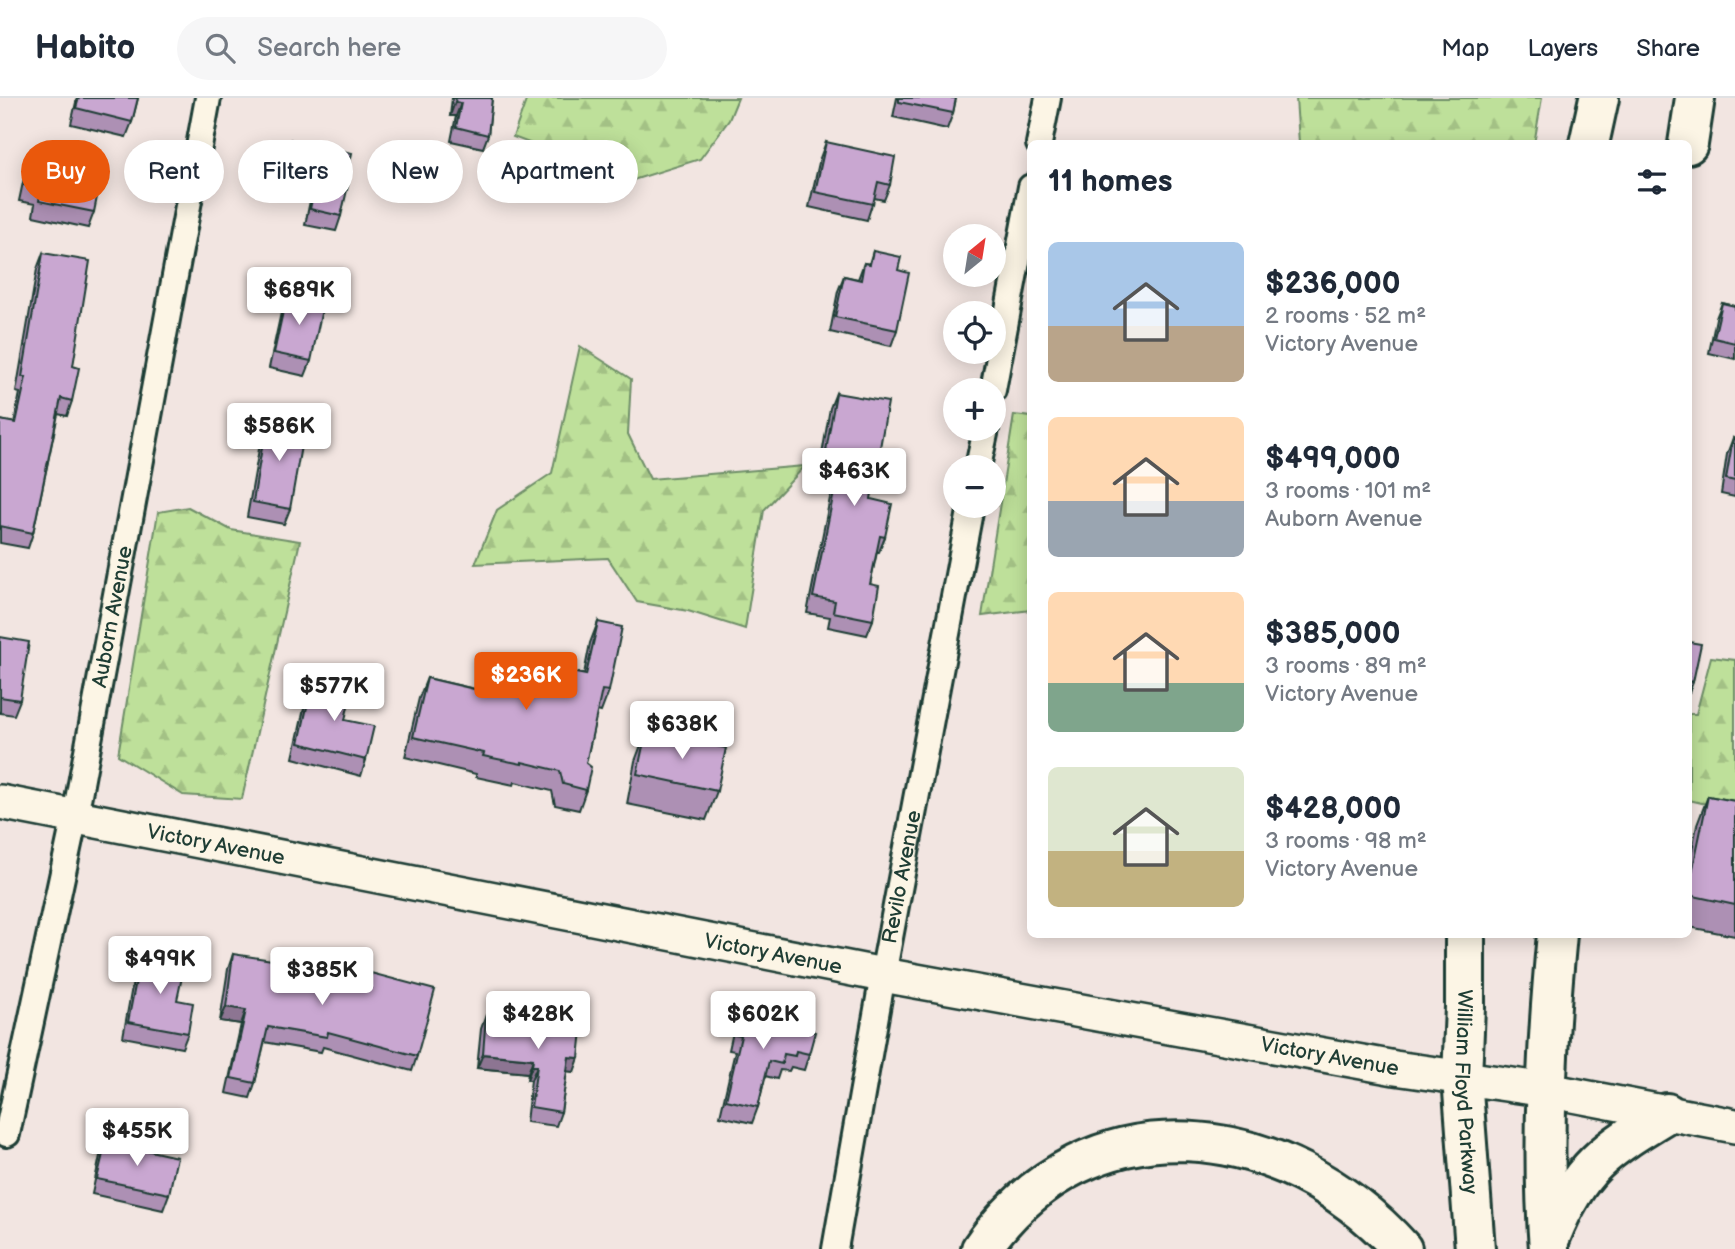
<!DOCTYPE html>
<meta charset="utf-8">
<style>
body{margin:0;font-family:"Balsamiq Sans",sans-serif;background:#f6f6f7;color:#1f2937;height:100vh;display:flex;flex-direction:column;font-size:26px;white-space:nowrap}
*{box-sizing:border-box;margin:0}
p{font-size:23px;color:#747a83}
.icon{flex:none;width:38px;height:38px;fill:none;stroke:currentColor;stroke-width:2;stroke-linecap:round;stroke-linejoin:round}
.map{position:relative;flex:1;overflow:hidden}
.drawer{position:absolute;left:1027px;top:42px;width:665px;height:798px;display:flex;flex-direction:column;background:#fff;border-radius:10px;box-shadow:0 4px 18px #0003}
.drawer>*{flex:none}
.top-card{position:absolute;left:21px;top:42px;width:665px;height:63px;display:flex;gap:14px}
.needle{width:46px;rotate:30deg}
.tools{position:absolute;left:943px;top:126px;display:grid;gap:14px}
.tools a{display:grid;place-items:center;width:63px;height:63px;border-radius:50%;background:#fff;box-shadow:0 4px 18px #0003;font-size:35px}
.price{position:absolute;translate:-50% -60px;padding:0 16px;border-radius:7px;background:#fff;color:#222;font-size:23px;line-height:46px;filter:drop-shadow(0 2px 4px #0008)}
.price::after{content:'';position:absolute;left:50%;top:42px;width:21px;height:16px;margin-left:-10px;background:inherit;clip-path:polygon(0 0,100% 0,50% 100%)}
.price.on{background:#ea580c;color:#fff}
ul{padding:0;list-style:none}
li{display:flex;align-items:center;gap:21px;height:175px;padding:0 21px}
li span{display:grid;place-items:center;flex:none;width:196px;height:140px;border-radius:10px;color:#555}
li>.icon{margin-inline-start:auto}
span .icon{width:84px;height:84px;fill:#fffc;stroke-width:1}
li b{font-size:30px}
h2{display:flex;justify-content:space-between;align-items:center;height:84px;padding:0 21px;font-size:30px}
.pill{padding:0 24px;border-radius:32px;background:#fff;box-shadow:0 4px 18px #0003;font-size:24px;line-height:63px}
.pill.on{background:#ea580c;color:#fff}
header{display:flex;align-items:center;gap:42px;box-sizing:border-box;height:98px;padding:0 35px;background:#fff;border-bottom:2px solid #e0e1e3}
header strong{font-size:33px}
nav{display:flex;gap:38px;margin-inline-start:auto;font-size:24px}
.search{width:490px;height:63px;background:#f6f6f7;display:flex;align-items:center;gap:18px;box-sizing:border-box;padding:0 24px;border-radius:38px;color:#747a83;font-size:26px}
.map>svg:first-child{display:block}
.forest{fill:url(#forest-firs);stroke:#6e8e67;stroke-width:2}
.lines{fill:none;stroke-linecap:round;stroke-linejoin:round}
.street-casing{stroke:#1f3d34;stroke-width:30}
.secondary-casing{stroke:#1f3d34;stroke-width:38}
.highway-casing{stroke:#1f3d34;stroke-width:44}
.street{stroke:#fcf5e5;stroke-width:24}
.secondary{stroke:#fcf5e5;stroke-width:33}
.highway{stroke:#fcf5e5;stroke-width:38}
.wall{fill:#ad90b4;stroke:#1f3d34;stroke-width:2}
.shaded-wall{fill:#8d7592;stroke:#1f3d34;stroke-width:2}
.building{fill:#c9a7d1;stroke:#1f3d34;stroke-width:2}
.labels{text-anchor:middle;stroke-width:5;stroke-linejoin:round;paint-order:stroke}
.street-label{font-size:21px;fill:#1f3d34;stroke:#fcf5e5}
</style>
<header>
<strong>Habito</strong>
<div class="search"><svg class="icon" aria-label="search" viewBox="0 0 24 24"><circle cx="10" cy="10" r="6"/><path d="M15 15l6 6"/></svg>Search here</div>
<nav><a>Map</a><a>Layers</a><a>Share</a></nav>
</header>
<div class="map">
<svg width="1735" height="1151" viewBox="0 0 1735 1151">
<defs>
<pattern id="forest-firs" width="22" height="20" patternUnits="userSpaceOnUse" patternTransform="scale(1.75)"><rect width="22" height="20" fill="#bee09a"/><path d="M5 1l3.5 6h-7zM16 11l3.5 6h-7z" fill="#a3c185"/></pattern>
</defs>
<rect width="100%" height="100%" fill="#f2e5e1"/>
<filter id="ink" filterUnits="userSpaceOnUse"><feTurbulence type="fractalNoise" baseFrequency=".0143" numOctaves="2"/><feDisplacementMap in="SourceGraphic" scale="14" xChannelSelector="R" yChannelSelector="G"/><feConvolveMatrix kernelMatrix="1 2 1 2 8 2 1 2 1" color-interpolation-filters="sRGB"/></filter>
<g filter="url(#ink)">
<!-- forest -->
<path class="forest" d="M527,0H738L729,22L700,61L630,83L513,39Z
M1296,0H1542L1534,46L1299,45Z
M580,248L631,281L628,336L650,381L805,368L764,412L745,531L688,513L637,504L608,460L475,466L497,412L552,375Z
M1014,317L1031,319V512L982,518Z
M188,409L231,432L300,443L242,701L183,697L118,657L158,414Z
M1711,559L1735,562V713L1689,702V616H1696Z"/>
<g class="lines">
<!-- street casing -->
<g class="street-casing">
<g id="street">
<path d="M1039,46L1048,0"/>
<path d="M993,292L1031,89"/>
<path d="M978,369L986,331"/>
<path id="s1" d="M7,1036L75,718L208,0"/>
<path id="s2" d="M835,1151L883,877L971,408"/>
</g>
</g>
<!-- secondary casing -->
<g class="secondary-casing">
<g id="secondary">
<path id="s3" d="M0,704L883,877L1395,970L1547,992L1735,1028"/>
</g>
</g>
<!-- highway casing -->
<g class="highway-casing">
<g id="highway">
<path d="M1589,46L1599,0"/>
<path d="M1688,46L1695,0"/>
<path id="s4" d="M1465,836V909L1462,980L1475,1151"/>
<path d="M1551,1138C1579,1068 1606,1052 1667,1015"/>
<path d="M981,1151C1090,994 1284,1021 1402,1151"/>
<path d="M1549,1151C1541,1047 1547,940 1557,836"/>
</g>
</g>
<!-- street -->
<use href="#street" class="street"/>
<!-- secondary -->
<use href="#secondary" class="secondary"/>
<!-- highway -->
<use href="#highway" class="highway"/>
</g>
<!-- wall -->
<path class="wall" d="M77,0H138L132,24L126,39L71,26Z
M452,0H492L488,37L483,50L451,43L456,18H450Z
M897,0H956L953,15L947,31L893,19Z
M291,42L341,118L336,133L305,127L310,103L278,96L286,57Z
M826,44L890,87L884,102L874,100L867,122L809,109L820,60Z
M48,57L94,114L88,130L33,118L35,106L19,103L25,75L30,59L46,62Z
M873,153L898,172L897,232L891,248L830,234L838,193L844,178L858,181L864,165L869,166Z
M43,155L73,268L72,303L67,318L58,316L33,435L28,450L0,445V322L14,325L20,295L16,294L37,171Z
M287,195L311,263L305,278L269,270L282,210Z
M1722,205L1735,208V261L1709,255L1716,220Z
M836,295L871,401L885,439L879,454H877L870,486L873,522L867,537L828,529L830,519L807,515L834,380L823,378L825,369L820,368L830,310Z
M267,319L290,411L284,426L247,419L262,334Z
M1733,340L1735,341V399L1721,396L1727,356Z
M598,524L609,593L601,614L597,613L586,665V692L579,712L555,707L552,693L515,684L514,687L476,679V676L405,659L419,600L427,580L488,594L491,579L498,559L584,576L590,545Z
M0,539L20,602L14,617L0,615Z
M1689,544L1693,584L1689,595Z
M313,582L345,622L366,662L361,678L293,660L307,597Z
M646,634L717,693L706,722L627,706L635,663Z
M1708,698L1735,703V838L1689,829V768L1697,727Z
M233,856L417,958L412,973L323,949L321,954L264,944L255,985L250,1000L226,995L241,926L220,923L228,871Z
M141,857L177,902L188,935L182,950L123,939L135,872Z
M741,910L800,931L809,956L804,972L791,969L789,973L780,972L777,981L765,978L758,1009L752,1025L720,1018L735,953L729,952L735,925Z
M486,917L535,922L537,918L574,974L567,973L561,1014L556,1028L526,1024L531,982H527L528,975L477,970L481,931Z
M106,1043L169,1096L163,1112L92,1096L100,1058Z"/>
<!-- shaded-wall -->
<path class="shaded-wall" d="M455,4L461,5L456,18H450Z
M226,909L246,912L241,926L220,923Z
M483,956L533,961L528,975L477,970Z
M569,959L579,960L574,974L564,973Z
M532,968H537L531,982H527Z"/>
<!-- building -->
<path class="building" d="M79,0H138L132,24L76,10Z
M456,0H492L488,37L456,29L461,5L455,4Z
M899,0H956L953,15L899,4Z
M291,42L352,55L347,78L350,79L341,118L310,111L315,87L283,81Z
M826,44L895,59L890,87L878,84L873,106L815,94Z
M48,57L103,69L94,114L39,103L41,90L24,87L30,59L47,63Z
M873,153L901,159L898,172L909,175L897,232L835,219L844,178L861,182L864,165L870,166Z
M43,155L90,163L73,268L79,270L72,303L61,300L33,435L0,428V322L16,325L26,279H22Z
M287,195L324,202L311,263L274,255Z
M1722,205L1735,208V245L1714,240Z
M836,295L888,304L871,401L892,406L885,439L880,438L870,486L879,488L873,522L833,514L835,503L813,499L840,364L829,363L830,354L826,353Z
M267,319L305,325L290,411L253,404Z
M1733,340L1735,341V383L1726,381Z
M598,524L622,529L609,593L602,592L586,665L591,669L586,692L563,686L560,673L522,664V666L483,658L484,655L413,639L427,580L491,595L498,559L586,577Z
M0,539L29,544L20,602L0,599Z
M1689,544L1701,546L1693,584L1689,583Z
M313,582L352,590L345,622L374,628L366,662L299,645Z
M646,634L726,650L717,693L637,676Z
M1708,698L1735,703V807L1689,797V789Z
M233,856L371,877V875L435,892L417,958L328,934L327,939L268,929L255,985L231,980L246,912L226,909Z
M141,857L185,865L177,902L193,905L188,935L128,924Z
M741,910L802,923L800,931L815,934L809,956L796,953L795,958L784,956L782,966L769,963L758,1009L726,1002L741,938L735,937Z
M486,917L536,922L537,918L583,923L579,960L569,959L561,1014L531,1009L537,968H532L533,961L483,956Z
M106,1043L177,1059L169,1096L97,1081Z"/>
</g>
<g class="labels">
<!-- street labels -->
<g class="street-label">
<text dy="7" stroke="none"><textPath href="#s1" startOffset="528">Auborn Avenue</textPath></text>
<text dy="7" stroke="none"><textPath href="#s3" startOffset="220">Victory Avenue</textPath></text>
<text dy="7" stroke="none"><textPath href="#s2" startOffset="378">Revilo Avenue</textPath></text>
<text dy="7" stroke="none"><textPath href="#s3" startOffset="788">Victory Avenue</textPath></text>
<text dy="7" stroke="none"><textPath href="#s3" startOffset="1354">Victory Avenue</textPath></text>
<text dy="7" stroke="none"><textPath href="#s4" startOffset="158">William Floyd Parkway</textPath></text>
</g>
</g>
</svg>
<div class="tools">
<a><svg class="needle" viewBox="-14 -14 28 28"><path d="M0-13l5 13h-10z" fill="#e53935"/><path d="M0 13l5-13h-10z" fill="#747a83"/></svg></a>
<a><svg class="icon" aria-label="locate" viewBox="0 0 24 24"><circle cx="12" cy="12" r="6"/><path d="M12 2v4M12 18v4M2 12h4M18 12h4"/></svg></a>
<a>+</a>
<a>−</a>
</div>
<b class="price" style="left:299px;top:229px">$689K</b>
<b class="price" style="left:279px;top:365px">$586K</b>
<b class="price" style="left:854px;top:410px">$463K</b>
<b class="price on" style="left:526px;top:614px">$236K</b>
<b class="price" style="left:334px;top:625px">$577K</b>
<b class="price" style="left:682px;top:663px">$638K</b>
<b class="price" style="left:160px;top:898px">$499K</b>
<b class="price" style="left:322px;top:909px">$385K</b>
<b class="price" style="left:538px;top:953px">$428K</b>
<b class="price" style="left:763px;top:953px">$602K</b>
<b class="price" style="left:137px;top:1070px">$455K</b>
<div class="top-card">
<a class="pill on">Buy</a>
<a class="pill">Rent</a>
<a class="pill">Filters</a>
<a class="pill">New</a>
<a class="pill">Apartment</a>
</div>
<section class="drawer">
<h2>11 homes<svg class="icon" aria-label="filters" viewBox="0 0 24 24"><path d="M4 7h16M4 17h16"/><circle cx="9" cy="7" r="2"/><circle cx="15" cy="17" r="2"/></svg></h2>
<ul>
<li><span style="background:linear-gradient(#a9c7e8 60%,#b9a48a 0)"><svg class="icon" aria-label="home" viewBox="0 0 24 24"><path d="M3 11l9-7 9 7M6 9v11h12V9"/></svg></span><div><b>$236,000</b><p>2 rooms · 52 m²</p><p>Victory Avenue</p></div></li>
<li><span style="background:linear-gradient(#ffd9b3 60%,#9aa5b1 0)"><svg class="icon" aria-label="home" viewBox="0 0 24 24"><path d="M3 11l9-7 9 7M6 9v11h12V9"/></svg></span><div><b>$499,000</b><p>3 rooms · 101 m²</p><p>Auborn Avenue</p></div></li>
<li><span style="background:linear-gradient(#ffd9b3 65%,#7fa58c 0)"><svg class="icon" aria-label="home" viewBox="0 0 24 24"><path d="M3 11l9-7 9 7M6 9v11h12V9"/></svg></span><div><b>$385,000</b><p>3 rooms · 89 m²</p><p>Victory Avenue</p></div></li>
<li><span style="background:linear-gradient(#dfe7d0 60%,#c2b280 0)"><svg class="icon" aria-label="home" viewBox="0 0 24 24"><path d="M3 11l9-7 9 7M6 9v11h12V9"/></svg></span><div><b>$428,000</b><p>3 rooms · 98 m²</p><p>Victory Avenue</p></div></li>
</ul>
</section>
</div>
